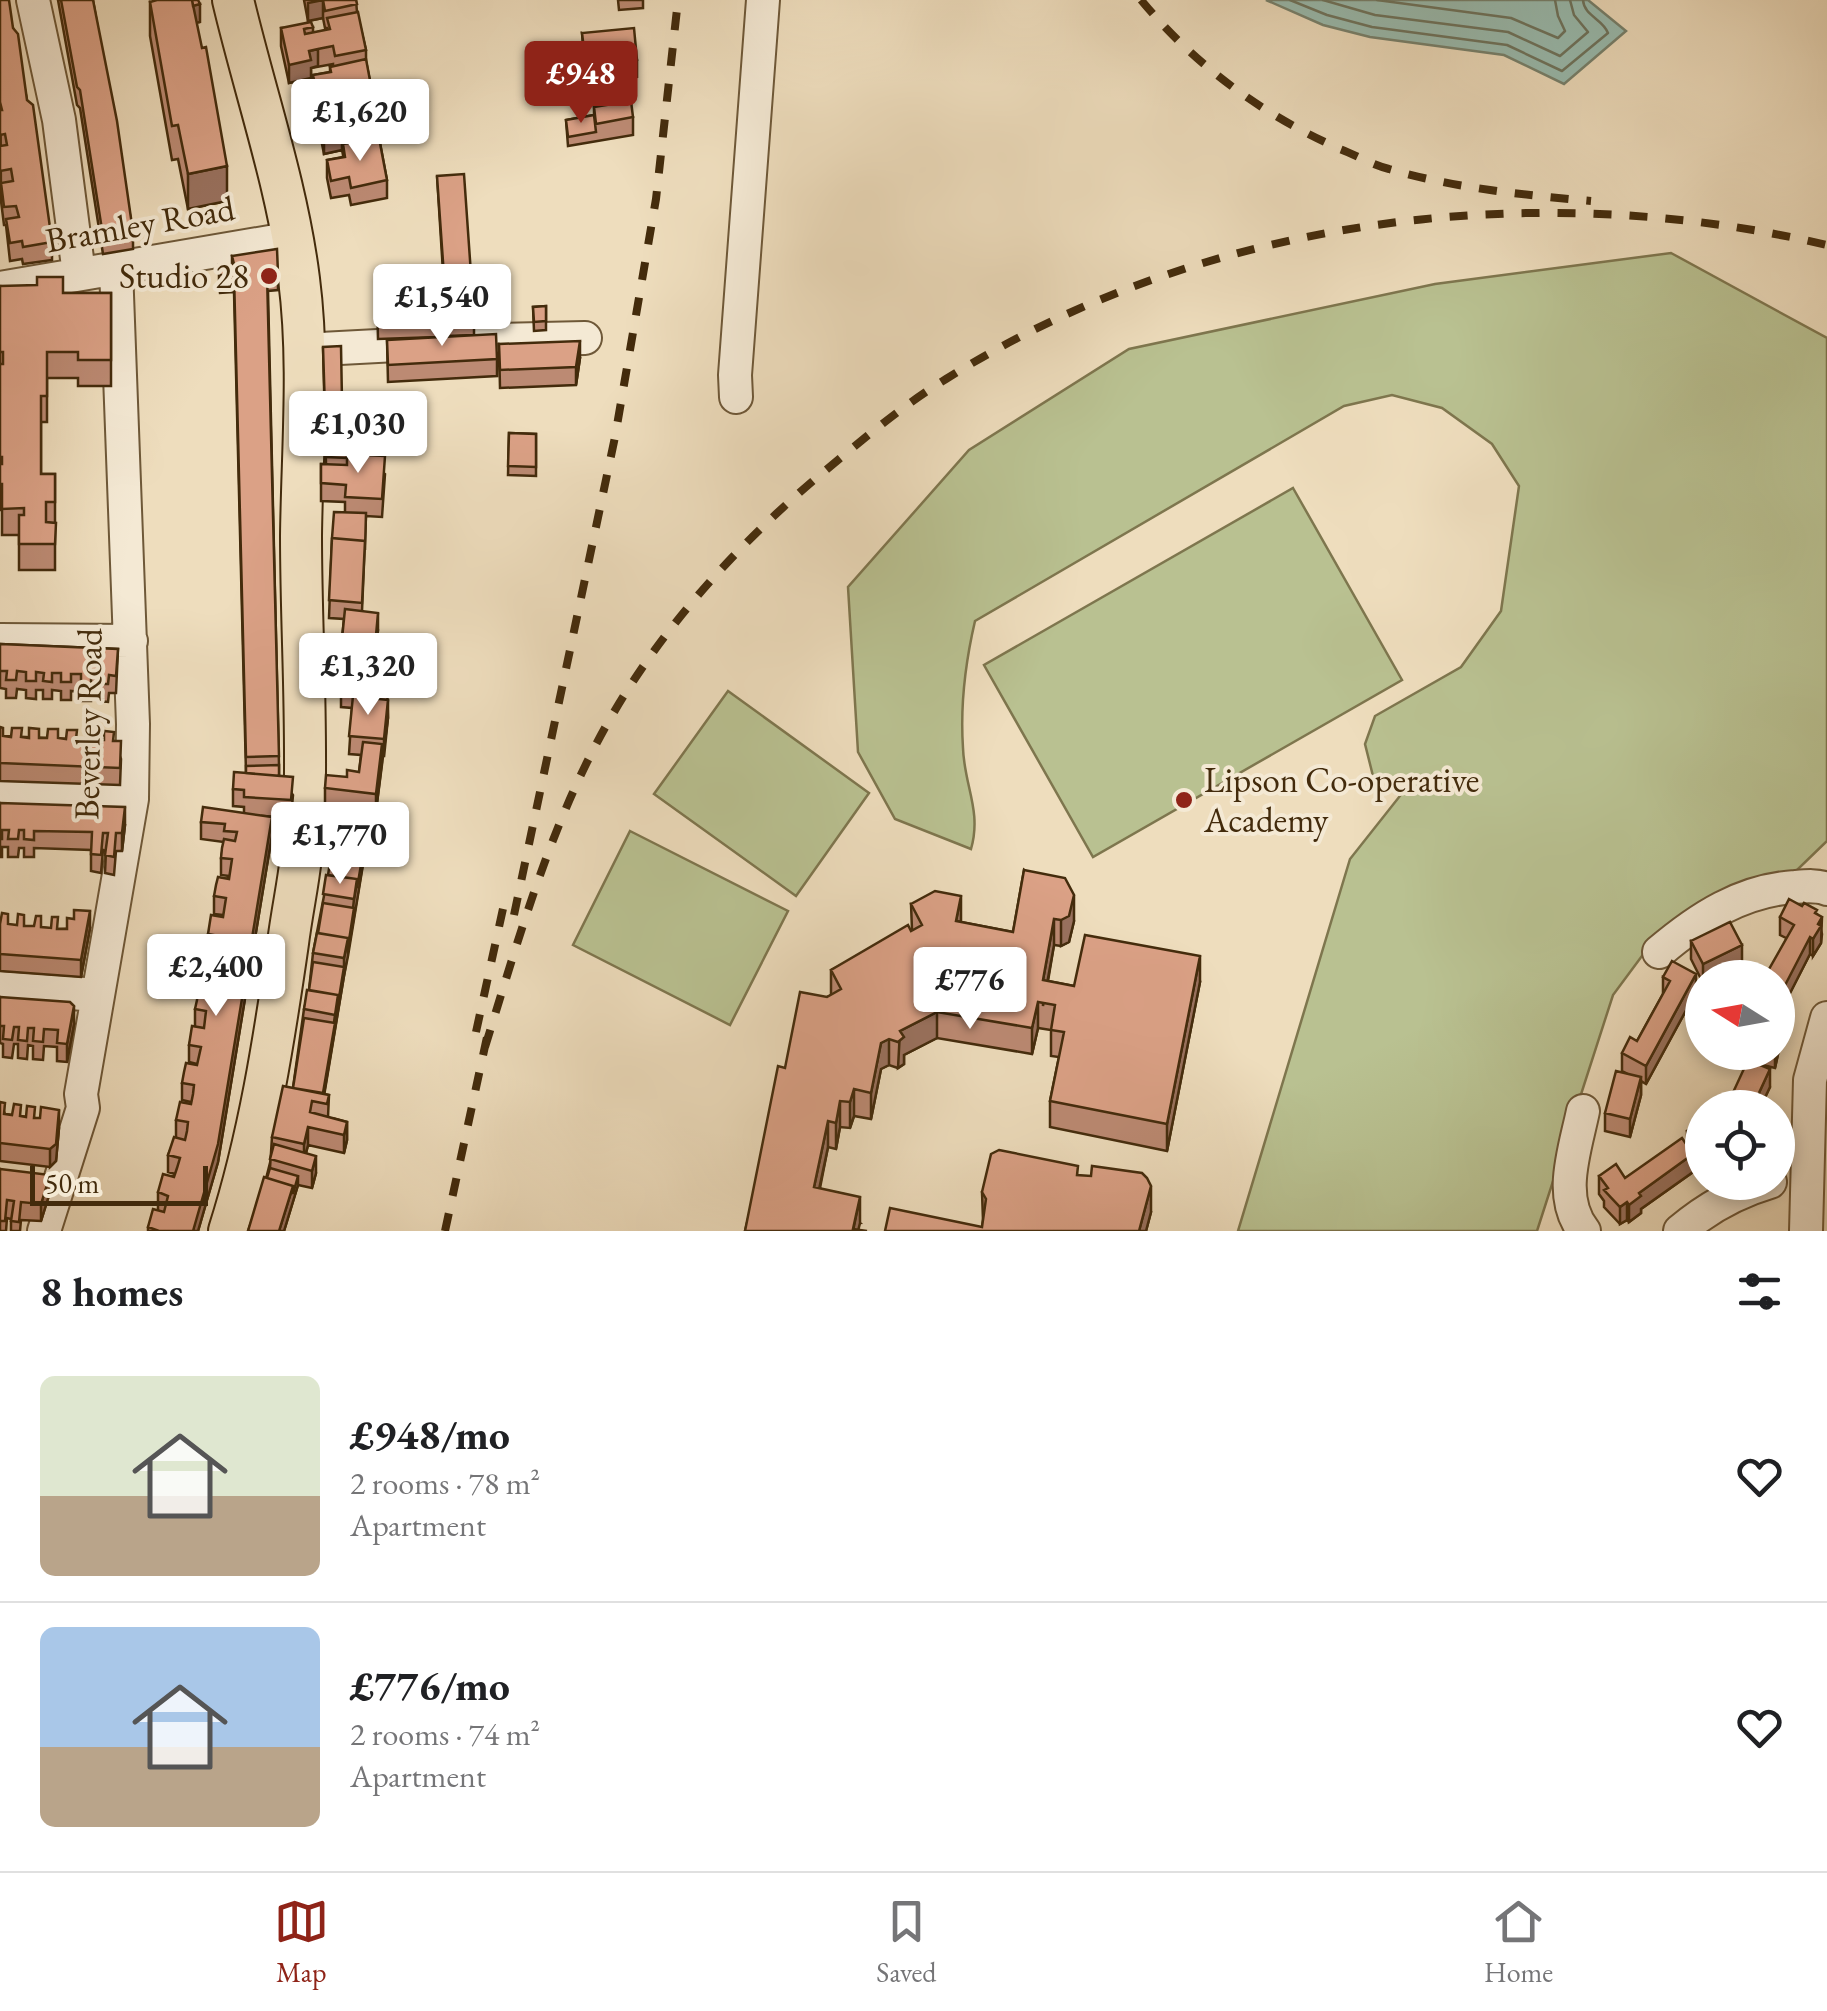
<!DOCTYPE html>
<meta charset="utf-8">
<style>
body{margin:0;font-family:"EB Garamond",serif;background:#f2f2f2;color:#202124;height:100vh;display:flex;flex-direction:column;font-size:38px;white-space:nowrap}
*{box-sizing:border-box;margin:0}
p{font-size:32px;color:#757577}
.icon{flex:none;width:55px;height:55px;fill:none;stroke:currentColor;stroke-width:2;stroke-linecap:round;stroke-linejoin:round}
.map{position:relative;height:1231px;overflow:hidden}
.panel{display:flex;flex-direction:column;background:#fff;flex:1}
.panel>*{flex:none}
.needle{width:65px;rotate:281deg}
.controls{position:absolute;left:1685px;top:960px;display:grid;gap:20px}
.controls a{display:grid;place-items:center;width:110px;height:110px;border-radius:50%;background:#fff;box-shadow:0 5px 15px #0003;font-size:50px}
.scale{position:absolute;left:30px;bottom:25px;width:178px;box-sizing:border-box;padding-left:10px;border:5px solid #432b0c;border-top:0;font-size:28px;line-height:35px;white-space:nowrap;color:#432b0c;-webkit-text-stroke:8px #f4e9d4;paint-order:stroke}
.price{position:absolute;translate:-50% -85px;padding:0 22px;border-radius:10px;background:#fff;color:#222;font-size:32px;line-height:65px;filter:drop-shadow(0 2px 5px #0008)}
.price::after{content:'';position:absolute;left:50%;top:60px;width:30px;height:22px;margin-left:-15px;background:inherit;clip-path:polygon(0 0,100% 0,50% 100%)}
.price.current{background:#8f2418;color:#fff}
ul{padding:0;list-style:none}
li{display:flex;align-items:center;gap:30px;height:250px;padding:0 40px}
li+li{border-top:2px solid #e0e0e0}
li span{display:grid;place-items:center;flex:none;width:280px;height:200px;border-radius:15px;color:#555}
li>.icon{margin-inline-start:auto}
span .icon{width:120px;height:120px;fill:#fffc;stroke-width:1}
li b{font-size:42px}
h2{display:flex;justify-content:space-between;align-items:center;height:120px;padding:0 40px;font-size:42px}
.dock{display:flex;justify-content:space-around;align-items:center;height:140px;border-top:2px solid #e0e0e0;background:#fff;font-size:28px;color:#757577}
.dock a{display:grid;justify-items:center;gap:5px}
.dock .current{color:#8f2418}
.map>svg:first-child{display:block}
.green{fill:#b9c191;stroke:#7e764e;stroke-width:2.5}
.water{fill:#99bcb0;stroke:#77826e;stroke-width:2.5}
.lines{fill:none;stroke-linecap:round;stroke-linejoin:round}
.shore{stroke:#6e745e;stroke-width:2.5}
.minor-casing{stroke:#6e5838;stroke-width:36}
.major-casing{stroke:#432b0c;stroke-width:44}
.minor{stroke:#f4e9d4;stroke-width:32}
.major{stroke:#eeddbd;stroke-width:40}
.rail{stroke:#432b0c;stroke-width:8;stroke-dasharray:18 18;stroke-linecap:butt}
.wall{fill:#bc8a73;stroke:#432b0c;stroke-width:2.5}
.shaded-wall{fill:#99715e;stroke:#432b0c;stroke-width:2.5}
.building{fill:#dba186;stroke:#432b0c;stroke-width:2.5}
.poi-dot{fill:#8f2418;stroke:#f4e9d4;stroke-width:4}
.labels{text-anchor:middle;stroke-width:8;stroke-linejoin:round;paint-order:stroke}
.street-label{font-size:35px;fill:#432b0c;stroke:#f4e9d4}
.poi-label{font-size:35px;fill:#432b0c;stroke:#f4e9d4;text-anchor:end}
</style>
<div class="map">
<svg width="1827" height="1231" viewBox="0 0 1827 1231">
<rect width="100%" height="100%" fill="#eeddbd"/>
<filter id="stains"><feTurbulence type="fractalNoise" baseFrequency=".002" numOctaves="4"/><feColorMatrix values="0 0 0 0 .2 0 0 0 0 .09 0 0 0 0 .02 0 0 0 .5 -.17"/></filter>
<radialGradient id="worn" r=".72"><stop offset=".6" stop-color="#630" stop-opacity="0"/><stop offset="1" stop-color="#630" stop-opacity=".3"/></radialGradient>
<!-- green -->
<path class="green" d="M1671,253L1827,338V841L1796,871L1656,937L1613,995L1537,1231H1238L1350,859L1411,782L1373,776L1365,744L1375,716L1461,667L1501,611L1519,486L1492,444L1442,408L1392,395L1344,406L975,621C965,664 960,704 963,748C964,785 982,811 971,849L895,819L858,752L848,587L969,450L1129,349L1435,284Z
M1293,488L1402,680L1093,857L984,665Z
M728,691L869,793L796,896L654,794Z
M630,831L788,911L730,1025L573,945Z"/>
<!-- water -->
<path class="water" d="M1266,0H1588L1626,31L1564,84L1504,55L1370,37L1323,25Z"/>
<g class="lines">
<!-- shore -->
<path class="shore" d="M1290,0L1327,15L1372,27L1507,45L1562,71L1608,33C1603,19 1584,16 1583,0
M1323,0L1375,15L1508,32L1560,56L1588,32L1574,15L1570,0
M1377,0L1511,18L1558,38L1565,31L1558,16L1555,0"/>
<!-- minor casing -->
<g class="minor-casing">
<path id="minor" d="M33,0L59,120L79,274
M0,288L293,238
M302,350L491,340L585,338
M736,397L735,375L763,0
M0,640L131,641
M0,797L132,799
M1659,952C1699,918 1742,890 1795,887C1807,886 1817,885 1827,889
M0,988L98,995
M1583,1111C1575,1150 1557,1197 1584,1231
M44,1231L83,1108L81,1094L132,799L133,724L116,268
M1680,1231C1707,1208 1736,1192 1770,1182
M1806,1231L1810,1080L1827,1018"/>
</g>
<!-- major casing -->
<g class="major-casing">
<path id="major" d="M229,1231C259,1137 274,1040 288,943C293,903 303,863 304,823C308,727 301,632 301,536C302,451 310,364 299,279C287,184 255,93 233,0"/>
</g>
<!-- minor -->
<use href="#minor" class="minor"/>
<!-- major -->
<use href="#major" class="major"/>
<!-- rail -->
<path class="rail" d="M1141,0C1196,66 1261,114 1340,149C1356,155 1372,165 1389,169C1454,188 1524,195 1591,201
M514,915L615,437L656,199L678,0
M476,1032L506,895
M485,1047C518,941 548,833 601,735C654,637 730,552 814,480C856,445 900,407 946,379C1204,217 1534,176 1827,245
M445,1231L487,1037"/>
</g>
<!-- wall -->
<path class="wall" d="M0,0L13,28L27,100L52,242V260L23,264L22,259L10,261L6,225H4L1,201Z
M58,0H93L133,232V249L103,254L80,108L77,105Z
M304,0H356L357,12L366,50V61L372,91V100L387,180V198L351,205L349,195L331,198L327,178V160L343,157V155L342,150L324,154L320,134V116L336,113L335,109L317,113L313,93V75L330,72V67L333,66V64L311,68V78L289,83L281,46V28L313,27V33L327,30V28H325L323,18L308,21Z
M618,0H643V8L619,10Z
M150,2L200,22H196L227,201L188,209L178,159L172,160L150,36Z
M582,33L637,60V77L586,83Z
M594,107L633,117V135L568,146L566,120L594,115Z
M437,176L474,317V335L447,336Z
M232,256L278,273V290L268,291L279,765V776L293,795L291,818L263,816L272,835L218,1162L198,1231H148V1227L158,1210V1192L175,1174L168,1172V1155L176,1137V1120L191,1102L182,1100V1083L197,1064L189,1062V1045L195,1027V1009L210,990L201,989V971L216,953L208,951V934L223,915L214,914V896L229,876L221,875V858L224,842L201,839V822L244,813V807L233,806V789L246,773L234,292L220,293L219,283V265L232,264Z
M0,286L63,293H111V386H78V378H47V422H41V474H55V570H19V535H2V510H0Z
M437,296L438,337L378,339L377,298Z
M546,306V330L534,331L533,307Z
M387,340L497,359V376L388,382Z
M499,344L580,358L576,385L500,388Z
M323,347L343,412H360V455L385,474L382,517L366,516L362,611L378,630L373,681L387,682L388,718L376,811L325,805V788L359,772L361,755L349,754L352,708L341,707V695H338V678L344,619L329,618L332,538L345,512V502L321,501V464H326Z
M509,433L536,434V476L508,475Z
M0,644L118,649L116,693H109L108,702L98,701V692H91V701H81V692L71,691V700H61V691L52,690V699H43V690H36V699L26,698V690L17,689L16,698H6V689L0,688Z
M0,727L3,736L114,741L121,759L120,785L0,781Z
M0,803L125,825L122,851H116L114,875L105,873L106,851L103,850L101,873L91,871V850L34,848V857H24V848H19L18,857H8V847H2V857H0Z
M370,822L324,1094L329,1095L328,1117L347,1122V1140L344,1153L308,1145L306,1153L316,1173L312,1188L298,1185L284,1231H248L270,1168L272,1137L293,1088L304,1009L309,990L313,953L328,875Z
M1024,870L1074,921L1069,942L1061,946L1054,945L1048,981L1074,986L1200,982L1167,1151L1050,1127V1101L1059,1057L1051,1056V1030L1038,1028L1032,1054L937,1038L904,1055V1064L898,1068L889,1065L881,1069L871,1119L854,1116L850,1128L840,1127L836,1149L828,1147L820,1188L860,1223L745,1231L785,1068L827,997L831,995V970L912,930L911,904L961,922L1013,932Z
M1817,914L1822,934L1821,943L1813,956L1810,954L1782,1008L1784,1026L1775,1068L1759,1064L1770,1087L1760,1108H1730V1099L1752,1061V1052H1778L1786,938L1780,935V917Z
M0,924L58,929L90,928L81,977L0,971Z
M1691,941L1742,962L1712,978H1702V981L1691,959Z
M1663,977L1696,992L1646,1084L1641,1081V1095L1630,1137L1605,1131V1113L1626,1073L1622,1071V1053L1637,1041L1663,994Z
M0,997L74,1024L67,1062L57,1061V1047L44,1046L43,1060L33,1059V1046L28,1045L27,1059L18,1058V1044H14L12,1058L3,1057V1044L0,1043Z
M0,1102L5,1114L35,1118L59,1128L56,1161L50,1167L0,1161Z
M1702,1119L1701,1168L1693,1156V1172L1641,1209V1213L1629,1222L1627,1220L1620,1224L1604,1207V1201L1599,1194V1176L1625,1178L1687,1146V1131Z
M0,1169L50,1192L41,1221L21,1220L20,1231H11V1219L7,1218L6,1231H0Z
M1078,1175L1151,1212L1146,1231H885L982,1227L983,1220L982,1192Z"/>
<!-- shaded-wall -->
<path class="shaded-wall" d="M323,0V18L308,21V3Z
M200,4V22L164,30V12Z
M318,49V66L311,68V78L289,83V65L309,51Z
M335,91V109L317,113V95Z
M342,132V150L324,154V136Z
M227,166V201L188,209V174Z
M580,341V358L576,385V367Z
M378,613V630L372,698V680Z
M388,700V718L384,757V739Z
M382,744V762L376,811V794Z
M125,807V825L122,851V833Z
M370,813V822L348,956L354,899Z
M272,817V835L218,1162L198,1231H193Z
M1074,895V921L1069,942L1061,946V920Z
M961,896V922L956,921Z
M90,911V928L81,977V960Z
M1822,917L1821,943L1813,956V939Z
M1054,919V945L1043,1006V980Z
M1810,937V954L1781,1011L1778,1012V995Z
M348,938V956L344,976V958Z
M1742,945V962L1712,978H1703V964Z
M1200,956V982L1167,1151V1124Z
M344,967V976L323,1102L335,1015Z
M1696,974V992L1646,1084V1066Z
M1038,1002V1028L1032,1054V1028Z
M74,1006V1024L67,1062V1044Z
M1784,1008V1026L1775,1068V1052H1778V1038Z
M937,1012V1038L904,1055V1064L898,1068L900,1031Z
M889,1039V1065L881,1069L871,1119V1093L881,1043Z
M1770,1069V1087L1760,1108H1752Z
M1641,1077V1095L1630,1137V1119Z
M854,1089V1116L850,1128V1102Z
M840,1101V1127L836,1149V1123Z
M59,1110V1128L56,1161L50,1167V1149Z
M828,1121V1147L814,1213V1187Z
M347,1122V1140L344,1153V1135Z
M308,1127V1145L304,1161V1144Z
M1693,1154V1172L1641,1209V1213L1629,1222V1205L1639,1193Z
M316,1156V1173L312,1188V1171Z
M50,1175V1192L41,1221V1204Z
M298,1176V1185L284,1231H279L293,1186Z
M1151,1186V1212L1146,1231H1139Z
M860,1197V1223L858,1231H853Z
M1627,1202V1220L1620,1224V1207Z"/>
<!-- building -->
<path class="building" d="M0,0H9L13,28L18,34L27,100L33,105L52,242L23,247L22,241L10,243L6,219L19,217L16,206L4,207L1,183L13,181L11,169L0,171V146L7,145L5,134L0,135V110H2L0,102Z
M61,0H93L117,121L133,232L103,236L80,90L77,87Z
M157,0H192L202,48L206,47L227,166L188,174L178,125L172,126L150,2Z
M192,0H198L200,4L193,6Z
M323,0H356L357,4L325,11Z
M358,12L366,50L335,56L333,46L318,49L309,51L311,60L289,65L281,28L311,22L313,27L304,29L305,34L330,29L327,18Z
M634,28L637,60L586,66L582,33Z
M366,59L372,91L336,98L335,91L317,95L313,75L331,72L330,67Z
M373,100L379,132L343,139L342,132L324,136L320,116L337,113L336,108Z
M631,101L633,117L596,124L594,107Z
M594,115L596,132L568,137L566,120Z
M379,138L387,180L351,188L349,177L331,181L327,160L345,157L343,144Z
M464,174L474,317L447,319L437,176Z
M277,249L278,273L267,274L279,756L246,757L234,275H220L219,265L234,264L232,256Z
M37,277H63V293H111V360H78V352H47V396H41V474H55V502H46V522L56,523L55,544H19V515H24V508L2,509V484H0V464H2V457H0V364H3V352H0V286L37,285Z
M437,296L438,319L378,321L377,298Z
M546,306V321L534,322L533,307Z
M496,334L497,359L388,365L387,340Z
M580,341L576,367L500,370L499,344Z
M341,346L342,401H325V410L323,347Z
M325,401H343V412H360V431L325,432Z
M509,433L536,434V467L508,466Z
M360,440V455L347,454V458L326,457L325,441Z
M347,454L385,456L382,499L345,497L346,485L321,483V464L347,465Z
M334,512L366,513L365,550V541L332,538Z
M332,538L365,541L362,603L329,600Z
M345,609L378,613L372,680L387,682L386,694L341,689L343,678H338Z
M0,644L118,649L116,676L109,675L108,684H98L99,675L91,674V684L81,683V674H71V682H61V673H52V682L43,681L44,673L36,672V681H26V672L17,671L16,680H6L7,671H0Z
M353,696L388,700L384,739L349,736Z
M0,727L3,728V736L11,737L12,728H22L21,737L29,738V728L39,729V738H47L48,729H58V738L66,739L67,730H77L76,739H85L86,730L95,731V740H104V731L114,732L113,741H121L120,768L0,763Z
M363,742L382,744L376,794L325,788L326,775L347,777V770L359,772Z
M279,765V776L246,773V766Z
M234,772L293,777L291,800L244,797V790L233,789Z
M0,803L125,807L122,833H116L114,857L105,855L108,833H103L101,855L91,854L92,832L34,831V840L24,839V830H19L18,839H8L9,830H2V839H0Z
M203,807L272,817L218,1144L193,1231H159L148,1227L153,1209L164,1212L168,1196L158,1192L163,1174L174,1177L177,1168L180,1158L168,1155L174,1137L185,1140L187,1131L188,1122L176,1120L180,1102L191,1104L193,1094L194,1085L182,1083L184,1072L186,1063L197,1065L201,1047L189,1045L192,1026L204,1028L206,1011L195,1009L197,1000L198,990L210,992L213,973L201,971L203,961L205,952L216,954L219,936L208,934L211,915L223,917L226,898L214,896L216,885L218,877L229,879L232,859L221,858L222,848L224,839L235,841L237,832L224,831L225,824L201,822Z
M339,808L370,813L357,888V879L328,875Z
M1024,870L1065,878L1074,895L1069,916L1061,920L1054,919L1043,980L1074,986L1085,935L1200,956L1167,1124L1050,1101L1064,1032L1051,1030L1055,1005L1038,1002L1032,1028L937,1012L900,1031L904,1037L898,1042L889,1039L881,1043L871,1093L854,1089L850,1102L840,1101L836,1123L828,1121L814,1187L860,1197L853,1229L867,1231H745L778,1066L785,1068L800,992L827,997L841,989L831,970L908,925L911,931L922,925L911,904L935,891L961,896L956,921L1013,932Z
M326,875L357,879L354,899L323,894Z
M1789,899L1802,906L1804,903L1817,910L1815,913L1822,917L1818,924L1821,926L1813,939L1810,937L1781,993L1778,995V978H1764L1794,925L1780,917Z
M323,903L354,908L348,947V938L318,933Z
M74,910L90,911L81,960L0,954V924L2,913L8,914V924L17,925L18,914L24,915V926H34L36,916H41V927L51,928L52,917H58L57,929H67V918L74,919Z
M1730,922L1742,945L1703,964L1691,941Z
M317,933L348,938L344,958L313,953Z
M1672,961L1696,974L1646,1066L1622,1053L1630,1037L1637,1041L1670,981L1663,977Z
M313,962L344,967L338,1004V995L309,990Z
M307,990L338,995L335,1015L304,1009Z
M0,997L70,1002L74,1006L67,1044L57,1043L58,1030L44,1029L43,1042L33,1041L34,1028H28L27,1041L18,1040L19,1027H14L12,1040L3,1039L4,1026H0Z
M1778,1007L1784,1008L1778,1038Z
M304,1018L335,1023L323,1093L293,1088Z
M1748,1060L1770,1069L1752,1108L1730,1099Z
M1616,1071L1641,1077L1630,1119L1605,1113Z
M283,1086L329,1095L327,1104L312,1101L310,1112L347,1122L344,1135L308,1127L304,1144L272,1137Z
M0,1102L5,1103L4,1114L12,1115L14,1104L21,1105L20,1116L26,1117L27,1106L35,1107L34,1118H40L41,1107L59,1110L56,1144L50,1149L0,1143Z
M1702,1119V1149L1701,1150L1687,1131Z
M1682,1138L1693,1154L1639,1193L1641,1196L1629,1205L1627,1202L1620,1207L1604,1190L1608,1188L1599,1176L1616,1164L1625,1178Z
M274,1144L316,1156L312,1171L270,1159Z
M999,1150L1078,1166L1077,1175L1091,1176L1092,1166L1142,1173L1147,1178L1151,1186L1139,1231H885L890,1208L982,1227L986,1199L982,1192L991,1154Z
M270,1168L298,1176L293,1194V1186L267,1178Z
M0,1169L50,1175L41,1204L21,1202L19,1222L11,1221L14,1201L7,1200L5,1221H0Z
M264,1177L293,1186L279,1231H248Z"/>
<!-- markers -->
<g class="poi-dot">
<circle cx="269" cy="276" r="10"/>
<circle cx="1184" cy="800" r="10"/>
</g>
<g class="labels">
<!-- street labels -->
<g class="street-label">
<text transform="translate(140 224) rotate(-10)" y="12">Bramley Road</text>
<text transform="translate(88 724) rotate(-89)" y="12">Beverley Road</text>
</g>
<!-- poi labels -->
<g class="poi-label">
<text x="249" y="288">Studio 28</text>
<text x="1204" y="792" text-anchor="start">Lipson Co-operative<tspan x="1204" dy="40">Academy</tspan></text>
</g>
</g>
<rect width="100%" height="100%" filter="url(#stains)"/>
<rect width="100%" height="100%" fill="url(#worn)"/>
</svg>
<div class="controls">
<a><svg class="needle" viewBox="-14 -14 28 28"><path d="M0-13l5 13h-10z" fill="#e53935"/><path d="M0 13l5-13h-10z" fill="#757577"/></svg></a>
<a><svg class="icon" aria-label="locate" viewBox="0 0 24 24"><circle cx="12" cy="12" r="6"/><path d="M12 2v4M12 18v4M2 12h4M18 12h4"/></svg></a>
</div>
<div class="scale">50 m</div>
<b class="price current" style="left:581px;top:126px">£948</b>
<b class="price" style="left:360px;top:164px">£1,620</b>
<b class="price" style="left:442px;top:349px">£1,540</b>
<b class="price" style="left:358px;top:476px">£1,030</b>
<b class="price" style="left:368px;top:718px">£1,320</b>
<b class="price" style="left:340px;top:887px">£1,770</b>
<b class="price" style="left:216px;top:1019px">£2,400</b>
<b class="price" style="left:970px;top:1032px">£776</b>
</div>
<section class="panel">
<h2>8 homes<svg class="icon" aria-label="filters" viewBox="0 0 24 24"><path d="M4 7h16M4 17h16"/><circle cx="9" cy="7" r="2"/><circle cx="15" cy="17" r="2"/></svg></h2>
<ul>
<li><span style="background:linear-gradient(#dfe7d0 60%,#b9a48a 0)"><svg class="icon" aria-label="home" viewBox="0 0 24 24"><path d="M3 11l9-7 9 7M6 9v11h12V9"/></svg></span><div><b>£948/mo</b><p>2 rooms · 78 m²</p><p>Apartment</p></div><svg class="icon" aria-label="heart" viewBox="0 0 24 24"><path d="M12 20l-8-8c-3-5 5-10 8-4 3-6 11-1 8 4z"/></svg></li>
<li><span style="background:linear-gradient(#a9c7e8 60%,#b9a48a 0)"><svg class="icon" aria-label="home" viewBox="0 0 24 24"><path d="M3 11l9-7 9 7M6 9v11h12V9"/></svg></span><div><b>£776/mo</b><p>2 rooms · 74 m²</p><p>Apartment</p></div><svg class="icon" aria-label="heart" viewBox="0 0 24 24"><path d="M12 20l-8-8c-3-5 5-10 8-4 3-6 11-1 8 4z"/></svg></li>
</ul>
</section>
<nav class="dock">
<a class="current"><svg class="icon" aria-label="map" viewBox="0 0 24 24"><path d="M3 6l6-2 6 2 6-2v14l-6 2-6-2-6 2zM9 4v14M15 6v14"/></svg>Map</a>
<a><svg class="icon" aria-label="saved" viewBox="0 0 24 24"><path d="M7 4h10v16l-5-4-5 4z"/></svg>Saved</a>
<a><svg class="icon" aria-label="home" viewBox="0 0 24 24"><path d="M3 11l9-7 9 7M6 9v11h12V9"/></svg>Home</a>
</nav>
